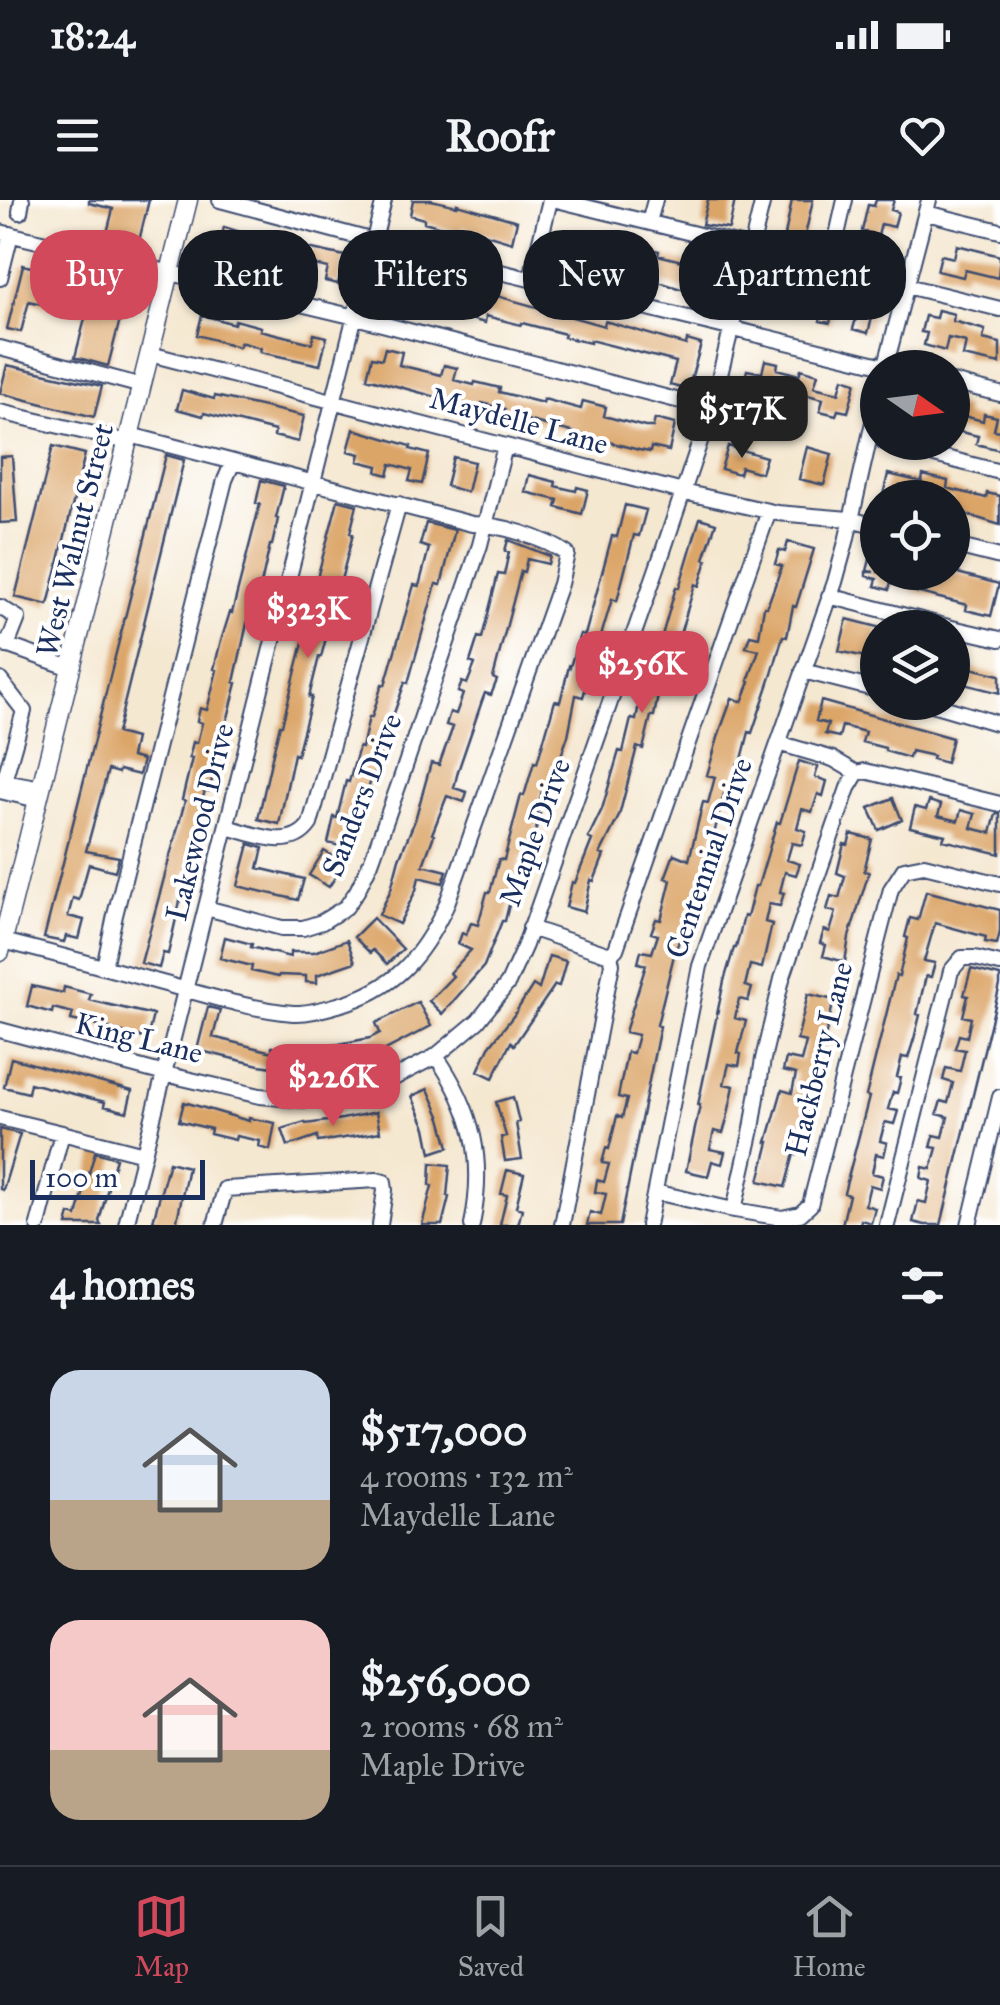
<!DOCTYPE html>
<meta charset="utf-8">
<style>
body{margin:0;font-family:"IM FELL Great Primer",serif;background:#20242c;color:#f1f3f6;height:100vh;display:flex;flex-direction:column;font-size:38px;white-space:nowrap}
*{box-sizing:border-box;margin:0}
p{font-size:32px;color:#9ea1a6}
.icon{flex:none;width:55px;height:55px;fill:none;stroke:currentColor;stroke-width:2;stroke-linecap:round;stroke-linejoin:round}
.map{position:relative;height:1025px;overflow:hidden}
.side{display:flex;flex-direction:column;background:#171b24;flex:1}
.side>*{flex:none}
.top-card{position:absolute;left:30px;top:30px;width:940px;height:90px;display:flex;gap:20px}
.needle{width:65px;rotate:104deg}
.controls{position:absolute;left:860px;top:150px;display:grid;gap:20px}
.controls a{display:grid;place-items:center;width:110px;height:110px;border-radius:50%;background:#171b24;box-shadow:0 2px 8px #0004;font-size:50px}
.scale{position:absolute;left:30px;bottom:25px;width:175px;box-sizing:border-box;padding-left:10px;border:5px solid #1b2f5e;border-top:0;font-size:28px;line-height:35px;white-space:nowrap;color:#1b2f5e;-webkit-text-stroke:8px #fff;paint-order:stroke}
.price{position:absolute;translate:-50% -85px;padding:0 22px;border-radius:20px;background:#d1495b;color:#fff;font-size:32px;line-height:65px;filter:drop-shadow(0 2px 5px #0008)}
.price::after{content:'';position:absolute;left:50%;top:60px;width:30px;height:22px;margin-left:-15px;background:inherit;clip-path:polygon(0 0,100% 0,50% 100%)}
.price.active{background:#222;color:#fff}
ul{padding:0;list-style:none}
li{display:flex;align-items:center;gap:30px;height:250px;padding:0 50px}
li span{display:grid;place-items:center;flex:none;width:280px;height:200px;border-radius:30px;color:#555}
li>.icon{margin-inline-start:auto}
span .icon{width:120px;height:120px;fill:#fffc;stroke-width:1}
li b{font-size:42px}
h2{display:flex;justify-content:space-between;align-items:center;height:120px;padding:0 50px;font-size:42px}
.chip{padding:0 35px;border-radius:40px;background:#171b24;box-shadow:0 2px 8px #0004;font-size:35px;line-height:90px}
.chip.active{background:#d1495b;color:#fff}
.status{display:flex;justify-content:space-between;align-items:center;height:70px;padding:0 50px;background:#171b24;direction:ltr}
.status svg{height:28px;fill:currentColor}
header{display:flex;justify-content:space-between;align-items:center;height:130px;padding:0 50px;background:#171b24;font-size:45px;font-weight:700}
.dock{display:flex;justify-content:space-around;align-items:center;height:140px;border-top:2px solid #363941;background:#171b24;font-size:28px;color:#9ea1a6}
.dock a{display:grid;justify-items:center;gap:5px}
.dock .active{color:#d1495b}
.map>svg:first-child{display:block}
.building{fill:#dba568}
.lines{fill:none;stroke-linecap:round;stroke-linejoin:round}
.minor-casing{stroke:#3c4b6f;stroke-width:18}
.major-casing{stroke:#3c4b6f;stroke-width:21}
.minor{stroke:#fff;stroke-width:14}
.major{stroke:#fff;stroke-width:18}
.labels{text-anchor:middle;stroke-width:8;stroke-linejoin:round;paint-order:stroke}
.street-label{font-size:30px;fill:#1b2f5e;stroke:#fff}
</style>
<div class="status"><b>18:24</b><svg viewBox="0 0 49 12"><path d="M0 12V9h3v3zM5 12V6h3v6zM10 12V3h3v9zM15 12V0h3v12zM26 1h20v11H26zM47 4h2v5h-2z"/></svg></div>
<header><svg class="icon" aria-label="menu" viewBox="0 0 24 24"><path d="M4 6h16M4 12h16M4 18h16"/></svg>Roofr<svg class="icon" aria-label="heart" viewBox="0 0 24 24"><path d="M12 20l-8-8c-3-5 5-10 8-4 3-6 11-1 8 4z"/></svg></header>
<div class="map">
<svg width="1000" height="1025" viewBox="0 0 1000 1025">
<rect width="100%" height="100%" fill="#fff"/>
<filter id="ink" filterUnits="userSpaceOnUse"><feTurbulence type="fractalNoise" baseFrequency=".01" numOctaves="2"/><feDisplacementMap in="SourceGraphic" scale="20" xChannelSelector="R" yChannelSelector="G"/><feConvolveMatrix kernelMatrix="1 2 1 2 8 2 1 2 1" color-interpolation-filters="sRGB"/></filter>
<filter id="wash" filterUnits="userSpaceOnUse"><feTurbulence type="fractalNoise" baseFrequency=".0048" numOctaves="4" result="noise"/><feDisplacementMap in="SourceGraphic" scale="40" xChannelSelector="R" yChannelSelector="G"/><feGaussianBlur stdDeviation="2.25" result="paint"/><feColorMatrix in="noise" values="0 0 0 0 0 0 0 0 0 0 0 0 0 0 0 0 0 1.4 0 .05"/><feComposite in="paint" operator="in"/></filter>
<g filter="url(#wash)">
<rect width="100%" height="100%" fill="#f5e8d1"/>
<g id="blocks">
<!-- building -->
<path class="building" d="M89,0H149L138,45L106,37L113,9L89,3Z
M413,0H431L457,6V4L517,21L512,42L463,27L462,33L424,22V19L410,15Z
M708,0H735L729,29L702,25Z
M792,0H813L802,49L783,45Z
M876,0H894L891,10L898,12L894,27L881,24L878,36L862,31L868,5L874,6Z
M224,27L302,51L303,47L345,56L338,84L325,81L328,68L311,64L306,81L297,79L299,71L276,65L274,72L259,68L261,60L219,48Z
M567,35L632,50L633,45L659,51L658,55L698,65L699,60L714,63L715,57L725,60L716,95L704,92L707,79L687,74L684,90L659,82V78L562,57Z
M868,40L889,46L883,69L863,64Z
M957,45L1000,56L998,78L965,70L963,77L937,71L941,55L954,58Z
M23,65L94,83L98,69L131,77L108,166L75,157L86,115L29,101L21,132L7,129Z
M396,70L407,73L406,77L431,83L433,78L604,126L605,121L686,145L687,140L701,144L688,190L670,185L676,162L590,140V143L564,137L565,134L522,123L521,125L486,116L485,123L474,120L475,113L417,97L416,100L409,98L406,109L388,104Z
M770,77L797,84L795,90L836,100L830,123L820,121L822,114L791,106L790,113L774,110L778,96L766,93Z
M849,96L876,103L868,133L853,129L857,115L845,112Z
M938,110L954,114L953,121L985,130L983,139L1000,143V164L963,156L966,142L948,138L945,151L924,145L927,133L921,132L925,116L936,118Z
M202,115L234,124L235,120L261,127L260,130L312,143L314,134L327,137L320,165L260,152L261,148L240,142L239,147L197,135Z
M385,148L402,152L399,165L441,175L444,165L457,168L454,180L474,185L475,182L500,188L499,192L543,203L544,199L581,209L583,201L606,207L604,216L645,227H653L655,219L675,224L669,251L651,247L650,252L639,250L504,214L505,209L482,203L480,209L367,178L372,157L382,159Z
M765,160L778,163L777,169L799,175L801,169L818,174L814,187L839,193L843,178L856,182L848,212L838,210L836,215L820,211L823,199L772,186L771,193L743,186L747,170L762,173Z
M7,165L102,186L94,217L0,193Z
M182,190L214,199L215,196L304,216L298,242L274,236L275,231L204,213L203,216L177,209Z
M952,206L965,209L964,216L983,221L984,214L997,217L994,230L1000,231V250L976,244L978,236L952,230Z
M354,229L411,246L410,249L429,254L422,284L409,281L412,270L391,264L388,275L377,272L378,266L358,261L360,254L348,251Z
M53,246L85,254L48,405L15,397Z
M728,246L766,257L761,273L741,267L739,274L721,269Z
M807,247L832,254L824,285L799,279Z
M166,255L184,260L117,533L135,538L131,557L143,560L139,575L119,570L118,573L108,570L86,651L119,657L115,671L89,664L79,700L73,698L68,716L84,720L79,739L66,736L64,742L44,738Z
M12,256L17,322L0,323V257Z
M453,257L474,262L467,292L446,286Z
M888,274L922,282L923,275L948,281L947,288L986,298L987,293L1000,296V325L952,310V298H891L883,295Z
M529,275L556,282L555,286L576,291L577,287L588,290L582,314L556,307L558,300L525,292Z
M261,280L284,286L276,318L278,319L272,345H270L255,411L250,410L234,482L237,483L209,591L205,590L199,614H202L193,645L195,646L189,671L187,670L168,754L163,753L159,768L141,763L185,601L182,600L192,558H189L193,542L197,543L202,523L197,521L200,508L207,510L217,470L214,469L220,444L230,412L232,413L260,304L256,303Z
M338,300L357,305L350,333L353,334L321,457H319L309,497H312L297,555L294,554L279,624L258,619L272,557L280,525H282L309,419H306L313,393Z
M625,305L646,310L639,336L634,335L617,401L612,399L583,497L576,495L568,536L548,592L542,591L537,613L540,614L537,626L527,658L521,657L505,721H502L484,766L442,814L429,801L453,776L450,773L471,750L458,744L462,733L466,735L471,723L478,725L487,692H490L499,659L504,660L521,595L524,596L534,562L537,563L555,501L560,502L569,466L570,467L580,434L585,435L612,336L617,337Z
M700,318L716,323L704,359L707,360L699,386L695,384L666,481L661,480L654,516H651L643,549L637,547L619,616L600,654L604,655L594,681L591,680L584,712L566,707L572,682L575,683L592,640L588,638L602,609L619,551L623,552L631,519L636,520L642,486H646L654,452L657,453L676,387L679,388Z
M426,323L455,330L441,385L436,384L408,483L405,482L393,516L386,547L383,546L373,580L371,579L362,613L358,612L349,648L328,643L334,617L337,618L346,581L349,582L359,547L362,548L369,517H372L382,484L385,485L414,385L419,386L429,348L420,345Z
M508,340L550,356L548,364L527,359L524,372L521,371L493,478L497,480L491,495L485,493L482,501L458,571L454,588L467,592L464,602L447,596L432,634L434,635L423,665L447,671L443,683L419,677L416,690L399,724L379,715L391,689L399,659L415,620L431,563L439,565L453,527L446,525L450,512L456,514L463,494L458,492L462,482L467,484L475,464L470,462L478,437L482,438L498,374L504,375L509,352L505,351Z
M788,342L814,349L796,407L793,406L787,437L783,436L772,474L752,533L749,532L741,563H738L729,596L724,594L708,658L674,755L657,825L660,826L620,1025H587L590,1012L601,1015L606,994L595,992L597,980L604,982L609,964L602,963L606,948L609,949L617,916L622,918L627,899L618,897L627,852L633,853L638,835L625,832L646,765L638,763L641,751L652,753L658,735L651,733L656,719L661,720L671,680L665,678L674,654L689,660L703,602L708,603L715,577L707,575L720,531L732,498L742,502L750,482L748,481L759,450L746,447L750,435L759,437L764,407H767L782,366L775,364L779,350L785,352Z
M874,344H878V372H954L999,384L991,416L966,410L967,405L912,391L913,388L891,382L889,390L875,386L877,379L866,376V372H874L867,371Z
M847,419L878,427V460L839,451Z
M952,457L964,460L963,466L1000,475V493L952,481Z
M821,501L952,538L946,563L932,559L933,556L911,551L909,558L885,551V548L862,542L865,532L842,526L839,537L825,534L828,524L816,521Z
M799,561L818,567L815,577L827,581L823,596L818,594L812,612L802,609L797,628L806,631L802,645L792,643L787,660L800,664L796,675L785,672L780,692L784,693L780,706L769,704L765,722L772,724L762,768L750,765L745,786L752,788L748,801L739,799L735,818L746,821L738,853L741,854L739,866L729,864L724,884L734,886L727,919L723,933L714,931L710,949L725,952L722,964L712,961L708,976L686,971L700,905H698L724,781L734,748H736L744,716L747,717L755,686H758L777,622L780,623Z
M893,598L902,620L879,630L869,608Z
M929,601L941,605L938,616L958,621L961,610L975,614L971,628L991,633L996,614H1000V654L943,640L945,635L910,627L915,607L926,610Z
M851,634L872,639L864,671L869,672L849,737L845,762L823,756L826,745L820,743L824,730L830,732L836,712L827,710L831,696L839,698L845,676L837,673L844,644L848,645Z
M249,644L263,648L258,668L304,679L298,700L238,686Z
M324,651L344,663L329,687L309,675Z
M926,691L1000,710V732L997,744L985,742L986,737L935,723L924,761L935,763L931,777L926,776L917,814L920,815L914,839L908,858L902,857L897,877L901,878L897,893L893,892L888,909L898,911L894,924L885,922L880,941L887,943L884,956L876,954L872,973L883,976L880,988L870,985L865,1005L875,1008L871,1023L861,1020L860,1025H842L849,995L844,993L869,897L866,896L896,775L899,776L908,738L905,737L910,718L918,720Z
M373,718L403,749L387,764L373,750L370,753L354,737Z
M225,737L252,744L251,747L290,757V752H314L347,740L355,762L317,775V783L306,782V776L279,775L278,777L251,771L252,766L220,758Z
M549,756L566,761L559,786L555,785L514,845L511,842L493,878L478,871L489,847L514,815L533,785L539,789Z
M971,769L1000,776V785L941,1025H925L913,1022L918,1001L926,1003L931,981L921,978L923,967L931,969L937,948L931,947L934,935L943,937L948,917L937,914L941,901L948,903L953,883L943,880L946,868L960,871L965,850L955,848L959,835L967,837L971,818L963,816L968,796L964,795Z
M32,786L63,793L64,787L91,794L89,800L153,815L147,839L84,821V823L71,820L73,813L53,808L52,813L27,806Z
M808,794L834,800L797,955L794,954L785,987L759,981L769,942H767L782,890L792,893L796,874L783,871L786,858L801,861L806,842L797,840Z
M418,802L431,826L370,858L331,865L295,867V870L259,865L197,850L208,807L220,810L213,837L272,852V847L304,852V846L339,844L370,838L380,833L376,823Z
M11,858L132,891L127,912L104,906L105,902L30,883L28,893L4,887Z
M428,889L441,918L449,947L431,953L426,928L412,896Z
M513,897L519,922L516,923L522,959L505,961L501,937L506,936L496,902Z
M184,902L249,921V918L275,923L270,950L259,947L260,941L236,936L235,940L210,934L211,929L179,921Z
M376,912L380,932L357,936L318,942L317,936L288,946L282,929L305,922L306,924L342,919Z
M0,929L20,934L3,990L0,989Z
M95,952L116,958L99,1021L101,1025H67L70,1014L77,1016Z
M169,962L188,967L176,1025L153,1021Z
M431,963L450,965L447,996L449,997L442,1025H422L432,986L430,985Z
M507,970L524,974L516,1007L522,1009L518,1025H500L507,995L501,994Z"/>
</g>
</g>
<g filter="url(#ink)">
<use href="#blocks" fill-opacity="0" stroke="#3c4b6f" stroke-width="2.5"/>
<g class="lines">
<!-- minor casing -->
<g class="minor-casing">
<path id="minor" d="M220,0L374,41L893,168
M557,0L1000,109
M20,12L22,0
M926,13L1000,31
M649,22L655,0
M0,32L355,117L711,209
M830,66L845,0
M0,78L11,34
M531,78L550,0
M0,148L142,186
M150,154L683,292L777,313L849,319L878,326
M885,168L929,0
M952,182L1000,194
M0,212L128,242
M884,242L1000,272
M952,345L1000,357
M829,396L952,428
M0,407L18,418L7,446
M952,428L1000,439
M0,443L71,468
M803,471L878,490
M0,480L24,511L4,581L41,588
M925,502L1000,524
M778,543L833,559L857,573
M0,591L38,600
M227,627C255,634 291,652 310,624L399,304
M206,708L282,728H303L322,722L346,707L357,691L371,662L399,584L480,345L505,246
M530,728L610,755
M3,741C55,754 107,768 158,782C202,794 248,809 293,813C307,814 324,809 338,805C394,790 422,757 446,706L560,384L567,354C545,338 499,324 472,324L130,235
M104,767L115,715L225,280L233,262
M0,830L165,874L260,896L303,900L357,891L392,879L436,856L478,821L508,783L525,745L663,351L713,203L763,0
M436,856C474,911 485,960 472,1025
M0,918L62,933
M655,992L729,1009L782,1018L800,1014L810,1005L891,689L904,669L924,665L1000,684
M734,1010L752,929L763,859L782,779L848,588L857,573L865,571L1000,604
M38,1025L62,933L144,954
M126,1025L384,0
M215,1025L225,989L377,980L384,982L385,990L380,1025
M562,1025L612,764L610,755L616,749L769,311
M648,1025L700,766L835,382L846,342L878,200
M887,1025L951,771L962,758H975L1000,764
M969,1025L1000,897"/>
</g>
<!-- major casing -->
<g class="major-casing">
<path id="major" d="M0,752L188,0"/>
</g>
<!-- minor -->
<use href="#minor" class="minor"/>
<!-- major -->
<use href="#major" class="major"/>
</g>
</g>
<g class="labels">
<!-- street labels -->
<g class="street-label">
<text transform="translate(519 221) rotate(15)" y="10">Maydelle Lane</text>
<text transform="translate(75 340) rotate(-76)" y="10">West Walnut Street</text>
<text transform="translate(362 595) rotate(-69)" y="10">Sanders Drive</text>
<text transform="translate(200 622) rotate(-76)" y="10">Lakewood Drive</text>
<text transform="translate(535 632) rotate(-70)" y="10">Maple Drive</text>
<text transform="translate(709 658) rotate(-71)" y="10">Centennial Drive</text>
<text transform="translate(139 838) rotate(14)" y="10">King Lane</text>
<text transform="translate(819 859) rotate(-76)" y="10">Hackberry Lane</text>
</g>
</g>
</svg>
<div class="controls">
<a><svg class="needle" viewBox="-14 -14 28 28"><path d="M0-13l5 13h-10z" fill="#e53935"/><path d="M0 13l5-13h-10z" fill="#9ea1a6"/></svg></a>
<a><svg class="icon" aria-label="locate" viewBox="0 0 24 24"><circle cx="12" cy="12" r="6"/><path d="M12 2v4M12 18v4M2 12h4M18 12h4"/></svg></a>
<a><svg class="icon" aria-label="layers" viewBox="0 0 24 24"><path d="M12 4l9 5-9 5-9-5zM3 14l9 5 9-5"/></svg></a>
</div>
<div class="scale">100 m</div>
<b class="price active" style="left:742px;top:261px">$517K</b>
<b class="price" style="left:308px;top:461px">$323K</b>
<b class="price" style="left:642px;top:516px">$256K</b>
<b class="price" style="left:333px;top:929px">$226K</b>
<div class="top-card">
<a class="chip active">Buy</a>
<a class="chip">Rent</a>
<a class="chip">Filters</a>
<a class="chip">New</a>
<a class="chip">Apartment</a>
</div>
</div>
<section class="side">
<h2>4 homes<svg class="icon" aria-label="filters" viewBox="0 0 24 24"><path d="M4 7h16M4 17h16"/><circle cx="9" cy="7" r="2"/><circle cx="15" cy="17" r="2"/></svg></h2>
<ul>
<li><span style="background:linear-gradient(#c9d6e8 65%,#b9a48a 0)"><svg class="icon" aria-label="home" viewBox="0 0 24 24"><path d="M3 11l9-7 9 7M6 9v11h12V9"/></svg></span><div><b>$517,000</b><p>4 rooms · 132 m²</p><p>Maydelle Lane</p></div></li>
<li><span style="background:linear-gradient(#f6c9c9 65%,#b9a48a 0)"><svg class="icon" aria-label="home" viewBox="0 0 24 24"><path d="M3 11l9-7 9 7M6 9v11h12V9"/></svg></span><div><b>$256,000</b><p>2 rooms · 68 m²</p><p>Maple Drive</p></div></li>
</ul>
</section>
<nav class="dock">
<a class="active"><svg class="icon" aria-label="map" viewBox="0 0 24 24"><path d="M3 6l6-2 6 2 6-2v14l-6 2-6-2-6 2zM9 4v14M15 6v14"/></svg>Map</a>
<a><svg class="icon" aria-label="saved" viewBox="0 0 24 24"><path d="M7 4h10v16l-5-4-5 4z"/></svg>Saved</a>
<a><svg class="icon" aria-label="home" viewBox="0 0 24 24"><path d="M3 11l9-7 9 7M6 9v11h12V9"/></svg>Home</a>
</nav>
